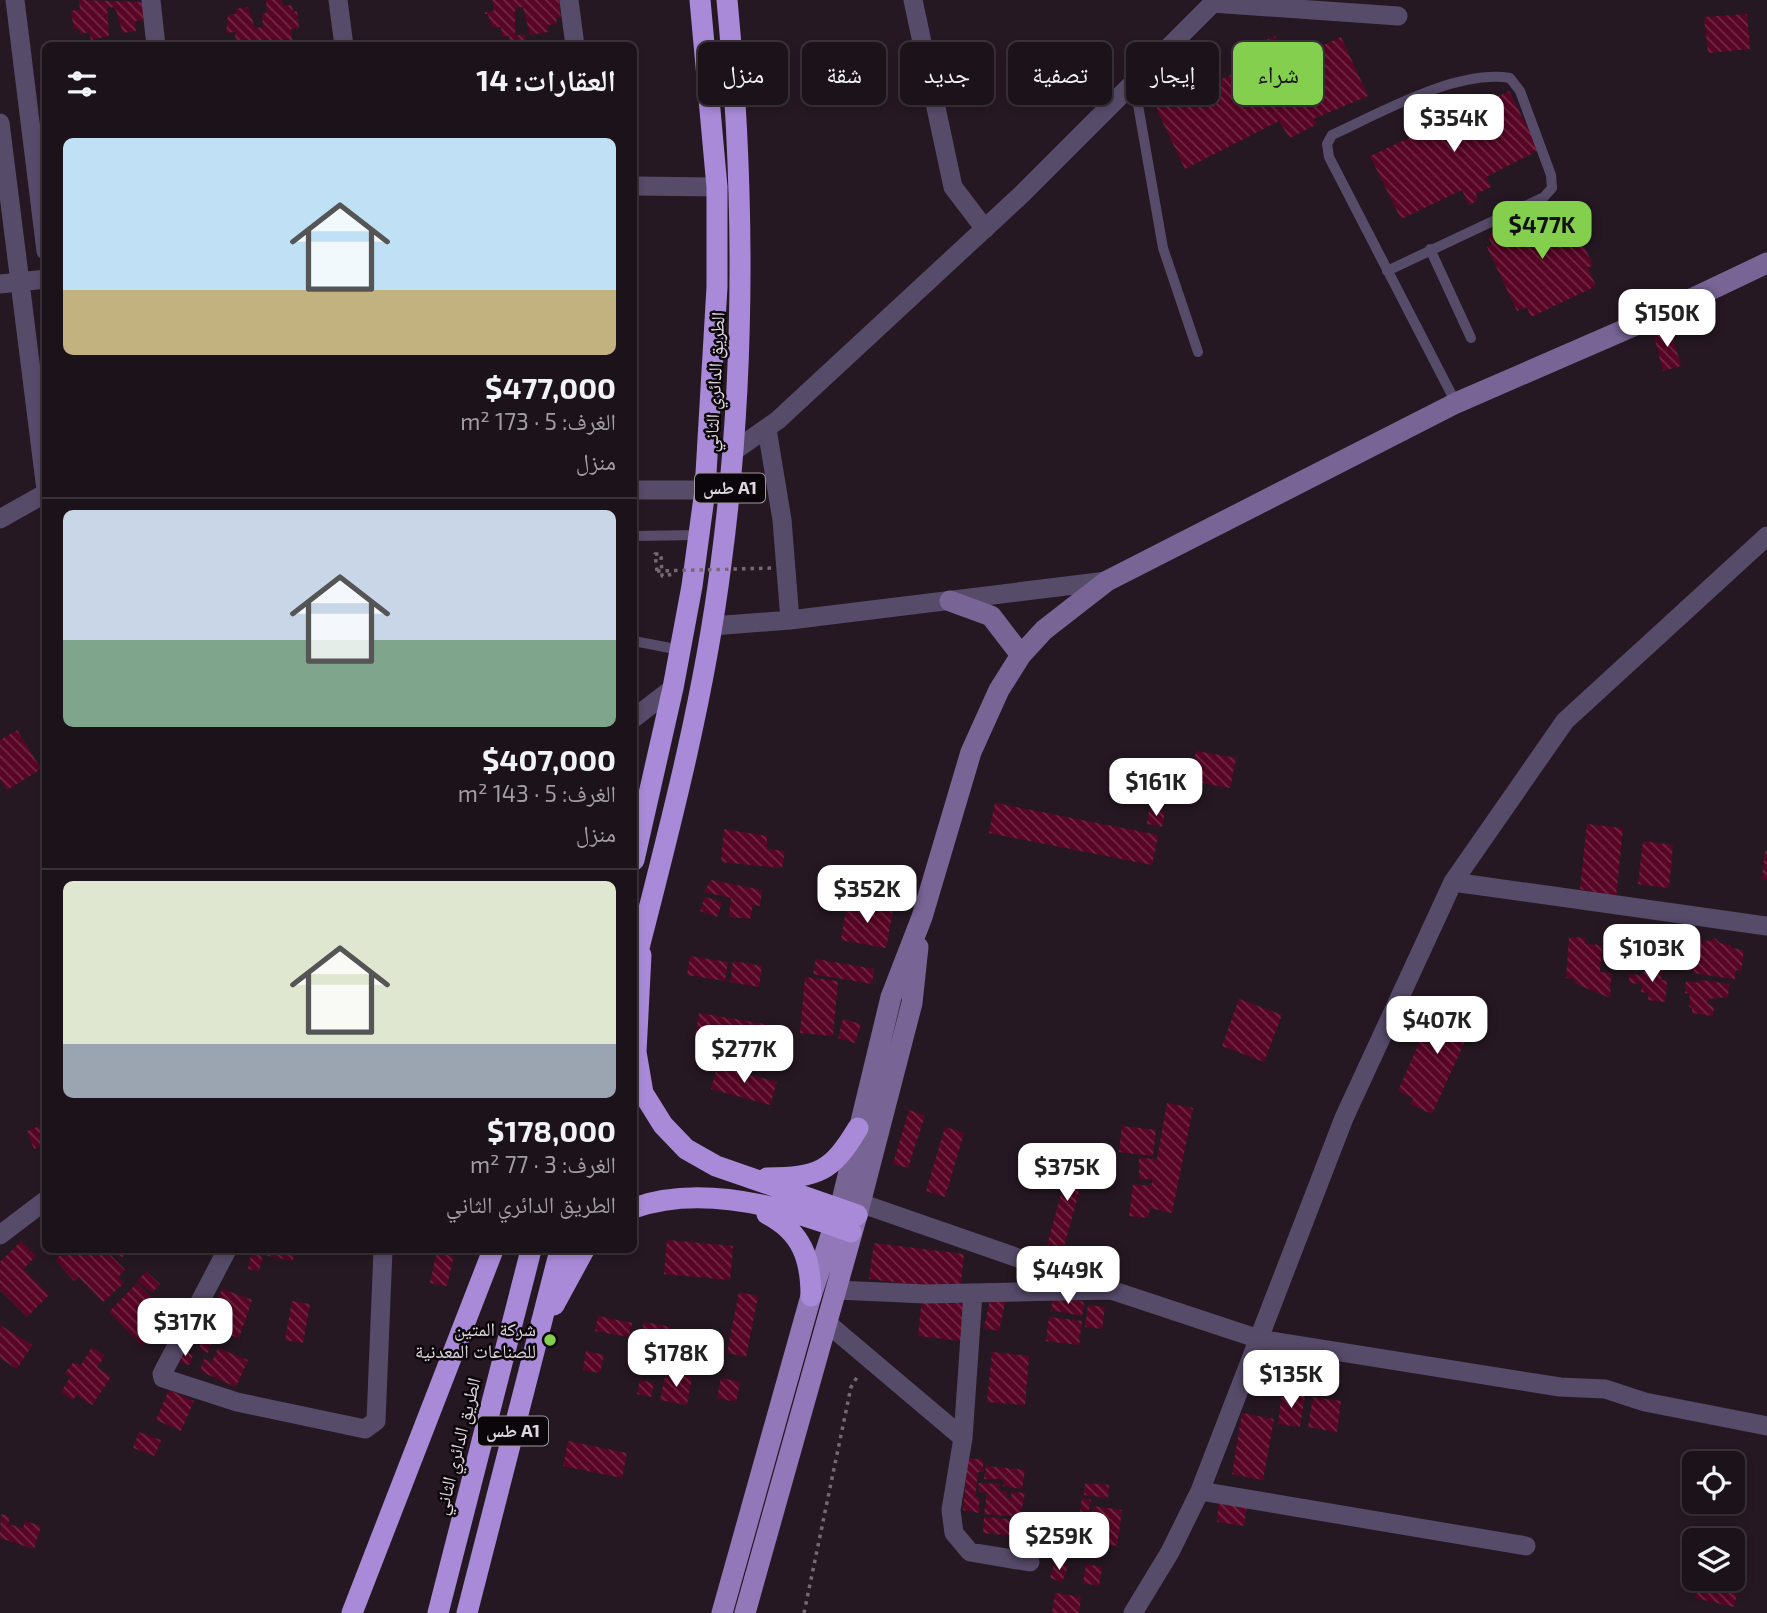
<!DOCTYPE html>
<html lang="ar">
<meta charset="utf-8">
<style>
body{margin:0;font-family:"Exo 2","Noto Naskh Arabic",sans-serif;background:#292027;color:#f1f3f6;direction:rtl;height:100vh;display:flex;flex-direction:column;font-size:26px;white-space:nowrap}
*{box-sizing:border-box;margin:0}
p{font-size:23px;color:#a09ea2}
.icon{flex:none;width:38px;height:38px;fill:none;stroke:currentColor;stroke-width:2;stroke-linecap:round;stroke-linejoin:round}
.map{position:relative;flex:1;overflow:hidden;direction:ltr}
.details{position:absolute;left:42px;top:42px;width:595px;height:1211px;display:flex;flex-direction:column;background:#1c121a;border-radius:10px;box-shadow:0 4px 10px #0003,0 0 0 2px #3a3239;direction:rtl}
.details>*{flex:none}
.top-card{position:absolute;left:658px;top:42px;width:665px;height:63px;direction:rtl;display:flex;gap:14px}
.controls{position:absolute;left:1682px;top:1451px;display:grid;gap:14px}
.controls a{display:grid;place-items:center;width:63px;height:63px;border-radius:10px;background:#1c121a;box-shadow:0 4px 10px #0003,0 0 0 2px #3a3239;font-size:35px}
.price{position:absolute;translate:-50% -60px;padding:0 16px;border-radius:14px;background:#fff;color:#222;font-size:23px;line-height:46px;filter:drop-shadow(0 2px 4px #0008)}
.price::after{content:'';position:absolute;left:50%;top:42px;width:21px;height:16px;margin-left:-10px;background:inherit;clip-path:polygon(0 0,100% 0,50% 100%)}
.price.current{background:#84cf4d;color:#111}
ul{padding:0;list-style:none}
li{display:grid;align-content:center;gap:14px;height:371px;padding:0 21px}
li+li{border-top:2px solid #3a3239}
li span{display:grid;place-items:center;height:217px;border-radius:10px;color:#555}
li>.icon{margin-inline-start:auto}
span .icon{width:126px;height:126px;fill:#fffc;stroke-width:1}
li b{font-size:30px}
h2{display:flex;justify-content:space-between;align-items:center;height:84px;padding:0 21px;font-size:30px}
.pill{padding:0 24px;border-radius:10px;background:#1c121a;box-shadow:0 4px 10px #0003,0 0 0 2px #3a3239;font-size:24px;line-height:63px}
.pill.current{background:#84cf4d;color:#111}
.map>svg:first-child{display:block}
.building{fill:url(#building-back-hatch)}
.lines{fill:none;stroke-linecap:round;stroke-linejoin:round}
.path{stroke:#766973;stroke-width:3.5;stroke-dasharray:3.5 5;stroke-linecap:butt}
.lane{stroke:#574b6a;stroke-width:10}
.street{stroke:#574b6a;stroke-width:19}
.secondary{stroke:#786596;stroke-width:21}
.primary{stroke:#9278b8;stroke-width:21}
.highway{stroke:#a98ad8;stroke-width:21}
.path-bridge{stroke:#766973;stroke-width:3.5;stroke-dasharray:3.5 5;stroke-linecap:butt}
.poi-dot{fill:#84cf4d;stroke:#0b060a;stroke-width:2.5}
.labels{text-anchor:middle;stroke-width:5;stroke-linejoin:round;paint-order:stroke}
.shield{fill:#0b060a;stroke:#a0989e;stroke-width:2}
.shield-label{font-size:18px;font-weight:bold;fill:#e0d6de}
.street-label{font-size:19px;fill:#e0d6de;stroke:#0b060a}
.poi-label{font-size:19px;fill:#e0d6de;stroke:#0b060a;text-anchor:end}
</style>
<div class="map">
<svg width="1767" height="1613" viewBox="0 0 1767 1613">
<defs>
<pattern id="building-back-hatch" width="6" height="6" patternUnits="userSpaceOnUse" patternTransform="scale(1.75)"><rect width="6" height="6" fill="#590525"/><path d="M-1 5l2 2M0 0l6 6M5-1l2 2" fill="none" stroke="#712944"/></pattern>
</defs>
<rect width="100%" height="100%" fill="#261823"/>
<!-- building -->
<path class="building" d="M79,0L145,2L143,20L135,21L136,31L123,33L115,7L107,8L109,36L91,40L89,32L80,34L79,29H74L71,11L80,9Z
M266,0H282L283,6L292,5L293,12L297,11L299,28L291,29L293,46H236L235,32L226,33L228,15L236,14V9L248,7L255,28L263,27L262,13H267Z
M492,0H559L561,18H556L557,24L547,25L548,32L530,35L523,7L515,8V36L526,34V41L536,40V46H510L509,36L502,37L501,27L492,28L488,14H485V12L494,11Z
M1747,14L1750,49L1708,53L1704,17Z
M1275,36L1287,62L1341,37L1368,96L1313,119L1317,124L1290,138L1279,121L1185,169L1156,108L1249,67L1242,51Z
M1509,91L1539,150L1486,177L1491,187L1476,194L1477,201L1469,205L1462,190L1401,219L1370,156L1422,132L1413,114L1431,105L1434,111L1448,104L1453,113L1439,121L1441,125Z
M1565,206L1593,265L1588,268L1596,286L1531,317L1527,307L1517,311L1487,247L1492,245L1488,236L1540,211L1543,217Z
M1670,328L1681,366L1663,371L1653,332Z
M17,730L41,769L7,790L0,779V740Z
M1196,751L1236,758L1230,788L1191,781Z
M995,803L1158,835L1152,865L989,833Z
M1149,809L1165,812L1162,827L1147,824Z
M1587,824L1623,828L1616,897L1580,889Z
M724,829L767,836V849L785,851L782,868L721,862Z
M1643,841L1673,845L1669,888L1638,884Z
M1765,851H1767V880L1762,879Z
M711,880L762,890L760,906L753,905L750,919L729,917L731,898L704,892Z
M705,897L722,902L717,917L700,911Z
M847,903L893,910L886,948L841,940Z
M1620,924L1653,928L1650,959L1617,955Z
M1569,937L1586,938L1585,944L1602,945L1600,972L1611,973L1610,998L1574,983L1575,979L1566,978Z
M1715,938L1720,943L1731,945V948L1744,950L1741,971L1736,970L1735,979L1693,973L1698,940L1709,941Z
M690,956L728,962L725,981L687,975Z
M816,959L874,969L872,984L813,974Z
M733,961L762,966L759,987L730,982Z
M1650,967L1663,969L1661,980L1667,981L1665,1002L1648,1000L1649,993L1641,992L1642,984L1629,983L1630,974L1640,975Z
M805,977L838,981L833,1036L800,1033Z
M1700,980L1729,984L1728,997L1708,999L1707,1003L1714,1007L1713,1016L1692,1013V1008L1689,1007L1690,994L1685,993L1686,981L1700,983Z
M1239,999L1282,1015L1264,1062L1222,1046Z
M1452,1001L1478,1012L1432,1114L1410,1104L1413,1098L1398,1091L1433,1011L1445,1016Z
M699,1013L782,1027L778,1050L695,1036Z
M843,1019L861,1024L855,1043L838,1038Z
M717,1066L777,1082L770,1105L711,1089Z
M1167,1103L1193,1108L1172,1213L1150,1208L1148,1218L1129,1216L1133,1184L1151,1186L1153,1179H1139V1158L1157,1159Z
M909,1110L925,1115L908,1168L893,1164Z
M39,1126L46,1144L34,1149L27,1131Z
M1122,1126L1156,1130L1153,1156L1119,1152Z
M945,1127L964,1133L945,1197L926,1191Z
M1071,1156L1088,1160L1063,1250L1047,1246Z
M667,1240L733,1246L730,1280L664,1274Z
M21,1241L36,1256L23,1269L49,1295L27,1317L0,1290V1262Z
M874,1243L964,1254L960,1290L869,1279Z
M66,1250H106L125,1270L118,1277L124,1283L103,1302L79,1277L74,1281L55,1260Z
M112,1250H131L120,1259Z
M252,1250H295L293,1261L263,1255L259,1271L248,1269Z
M437,1250H455L447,1286L430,1283Z
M146,1271L160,1284L152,1293L138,1281Z
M137,1283L171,1317L142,1346L109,1312Z
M222,1289L252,1300L239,1338L206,1327Z
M739,1292L758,1296L746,1357L727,1353Z
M991,1295L1006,1299L999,1331L984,1328Z
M1053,1296L1084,1302L1082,1316L1051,1310Z
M922,1298L967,1303L962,1341L918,1336Z
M292,1301L310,1304L303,1343L285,1340Z
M1088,1305L1105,1307L1102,1329L1085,1327Z
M199,1312L208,1316L200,1336L191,1332Z
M598,1316L632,1323L629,1337L595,1331Z
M1049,1317L1082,1321L1079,1345L1046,1341Z
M644,1322L671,1327L668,1340L641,1336Z
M0,1325L32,1345L17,1369L0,1358Z
M206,1328L215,1331L208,1353L199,1349Z
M637,1342L724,1359L722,1370L635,1353Z
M92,1347L105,1356L97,1367L111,1377L92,1405L77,1395L73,1400L61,1392L71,1376L64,1374L73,1363L81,1365Z
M218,1348L248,1360L236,1387L200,1371L204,1359L212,1362Z
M181,1351L193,1354L190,1365L178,1362Z
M586,1351L604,1355L600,1373L583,1370Z
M992,1352L1029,1356L1025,1405L987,1402Z
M666,1372L692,1377L687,1405L660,1400Z
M721,1378L740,1382L736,1402L717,1398Z
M640,1380L654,1383L651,1397L637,1394Z
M169,1390L194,1401L181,1431L156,1420Z
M1282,1392L1305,1396L1300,1427L1278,1424Z
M1313,1397L1341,1401L1337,1432L1308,1427Z
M1242,1413L1274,1419L1263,1480L1232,1474Z
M139,1432L161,1440L155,1456L133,1448Z
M568,1441L627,1453L622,1478L563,1466Z
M968,1458L983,1460V1472H978L975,1497L979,1498V1513L963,1510Z
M986,1466L1025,1470L1022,1489L1003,1486L1004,1479H984Z
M978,1483L1000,1484V1491H1007L1006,1497L1011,1499L1012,1492L1025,1493L1020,1517L984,1514L987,1493L979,1492Z
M1085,1483L1109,1485L1108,1498L1084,1495Z
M1082,1498L1091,1500L1088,1514L1080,1513Z
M1219,1502L1247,1506L1244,1526L1217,1522Z
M1093,1506L1122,1510L1117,1546L1088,1541Z
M1,1514L10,1517L8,1524L23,1528L25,1521L41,1526L34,1549L0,1538Z
M984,1517L1018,1520L1017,1536L983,1533Z
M1021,1523L1032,1524L1030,1544L1019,1543Z
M1055,1561L1068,1566L1062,1582L1050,1578Z
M1086,1564L1102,1567L1099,1586L1083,1583Z
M1699,1578L1740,1580L1734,1607L1695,1598Z
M1055,1593L1081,1597L1079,1613H1052Z"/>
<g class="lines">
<!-- path -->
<path class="path" d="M657,571L655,554H661L662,576L674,574
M804,1613L851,1387L859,1374"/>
<!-- lane -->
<path class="lane" d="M1134,82L1163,248L1198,352
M1430,249L1471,338
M1387,271L1544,197L1552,188L1551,175L1520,91L1510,78C1457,69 1380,113 1332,135L1327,144L1329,157L1456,403
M634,536L698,535
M634,641L680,650"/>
<!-- street -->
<path class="street" d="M15,0L46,251
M151,0L156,46
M338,0L344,46
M569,0L575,46
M913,0L953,187L985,229
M1212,3L1398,16
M0,123L46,490
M634,186L717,187
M0,284L46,279
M767,429L782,520L790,620
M734,451L778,420L1021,195L1216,0
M634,490H705
M0,519L46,493
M712,626L790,620L1107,581
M634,718L673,688
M1453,882L1767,926
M860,1203L1096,1285
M0,1235L46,1200
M227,1250L162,1374L163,1378L237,1402L365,1429L376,1421L383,1250
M836,1290L926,1294L1111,1290L1259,1339L1560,1387L1605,1389L1645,1402L1767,1426
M973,1293L963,1438L951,1510L954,1533L970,1552L1030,1562
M827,1323L963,1438
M1200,1491L1526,1546
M1133,1613L1170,1552L1200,1491L1344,1118L1453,882L1565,721L1767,536"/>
<!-- secondary -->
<path class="secondary" d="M950,601L991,616L1021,655
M840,1209L891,997L922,917L971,752L999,690L1021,655L1044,630L1107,581L1456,403L1647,320L1767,263
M857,1215L912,1003L918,947"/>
<!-- primary -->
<path class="primary" d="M722,1613L811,1296L839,1211
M745,1613L857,1215"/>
<!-- highway -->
<path class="highway" d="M634,860L673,688L692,586L705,490L717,287V187L700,0
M641,955L636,1052L643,1093L663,1125L686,1149L716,1166L857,1215
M634,967C668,835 704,700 721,564C746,376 745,189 727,0
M767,1178C818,1177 831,1173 858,1128
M634,1208C700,1184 786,1207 851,1232
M767,1214C802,1232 811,1259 811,1296
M554,1305L584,1250
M352,1613L493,1250
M438,1613L531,1250
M467,1613L560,1250"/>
<!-- path-bridge -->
<path class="path-bridge" d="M657,571L774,568"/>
</g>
<!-- markers -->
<circle class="poi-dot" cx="550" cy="1340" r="7"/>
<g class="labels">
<!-- shield labels -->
<g class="shield">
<rect x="695" y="473.5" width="70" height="29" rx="5"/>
<rect x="478" y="1416.5" width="70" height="29" rx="5"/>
</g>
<g class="shield-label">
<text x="730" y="494">طس A1</text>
<text x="513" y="1437">طس A1</text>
</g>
<!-- street labels -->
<g class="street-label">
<text transform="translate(714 382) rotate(-87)" y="7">الطريق الدائري الثاني</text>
<text transform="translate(457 1446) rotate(-76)" y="7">الطريق الدائري الثاني</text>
</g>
<!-- poi labels -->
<g class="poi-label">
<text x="536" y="1336">شركة المتين<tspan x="536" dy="22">للصناعات المعدنية</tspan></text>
</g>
</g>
</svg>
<div class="controls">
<a><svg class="icon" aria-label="locate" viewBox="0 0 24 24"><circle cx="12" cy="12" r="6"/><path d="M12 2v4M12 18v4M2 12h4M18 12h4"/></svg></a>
<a><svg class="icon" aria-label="layers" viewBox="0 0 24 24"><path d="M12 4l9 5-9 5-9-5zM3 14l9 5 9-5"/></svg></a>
</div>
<b class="price" style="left:1454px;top:154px">$354K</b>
<b class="price current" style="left:1542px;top:261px">$477K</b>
<b class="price" style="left:1667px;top:349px">$150K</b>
<b class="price" style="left:1156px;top:818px">$161K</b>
<b class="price" style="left:867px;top:925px">$352K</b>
<b class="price" style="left:1652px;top:984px">$103K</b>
<b class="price" style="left:1437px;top:1056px">$407K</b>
<b class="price" style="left:744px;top:1085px">$277K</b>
<b class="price" style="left:1067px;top:1203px">$375K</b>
<b class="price" style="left:1068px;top:1306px">$449K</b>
<b class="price" style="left:185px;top:1358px">$317K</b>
<b class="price" style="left:676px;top:1389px">$178K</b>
<b class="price" style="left:1291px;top:1410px">$135K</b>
<b class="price" style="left:1059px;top:1572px">$259K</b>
<div class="top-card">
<a class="pill current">شراء</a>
<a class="pill">إيجار</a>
<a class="pill">تصفية</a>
<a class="pill">جديد</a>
<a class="pill">شقة</a>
<a class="pill">منزل</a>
</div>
<section class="details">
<h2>العقارات: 14<svg class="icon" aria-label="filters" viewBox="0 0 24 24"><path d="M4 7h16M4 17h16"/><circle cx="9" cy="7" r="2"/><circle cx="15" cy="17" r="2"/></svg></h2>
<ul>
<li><span style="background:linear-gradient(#bfe0f5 70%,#c2b280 0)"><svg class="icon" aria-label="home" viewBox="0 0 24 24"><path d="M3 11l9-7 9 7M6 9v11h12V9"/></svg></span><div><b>$477,000</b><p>الغرف: 5 · 173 m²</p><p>منزل</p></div></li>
<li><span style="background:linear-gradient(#c9d6e8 60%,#7fa58c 0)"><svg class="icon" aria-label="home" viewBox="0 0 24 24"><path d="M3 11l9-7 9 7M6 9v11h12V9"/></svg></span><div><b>$407,000</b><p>الغرف: 5 · 143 m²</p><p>منزل</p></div></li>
<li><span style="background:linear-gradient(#dfe7d0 75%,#9aa5b1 0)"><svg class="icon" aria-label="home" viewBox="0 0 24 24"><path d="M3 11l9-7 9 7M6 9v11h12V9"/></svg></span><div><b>$178,000</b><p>الغرف: 3 · 77 m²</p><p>الطريق الدائري الثاني</p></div></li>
</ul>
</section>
</div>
